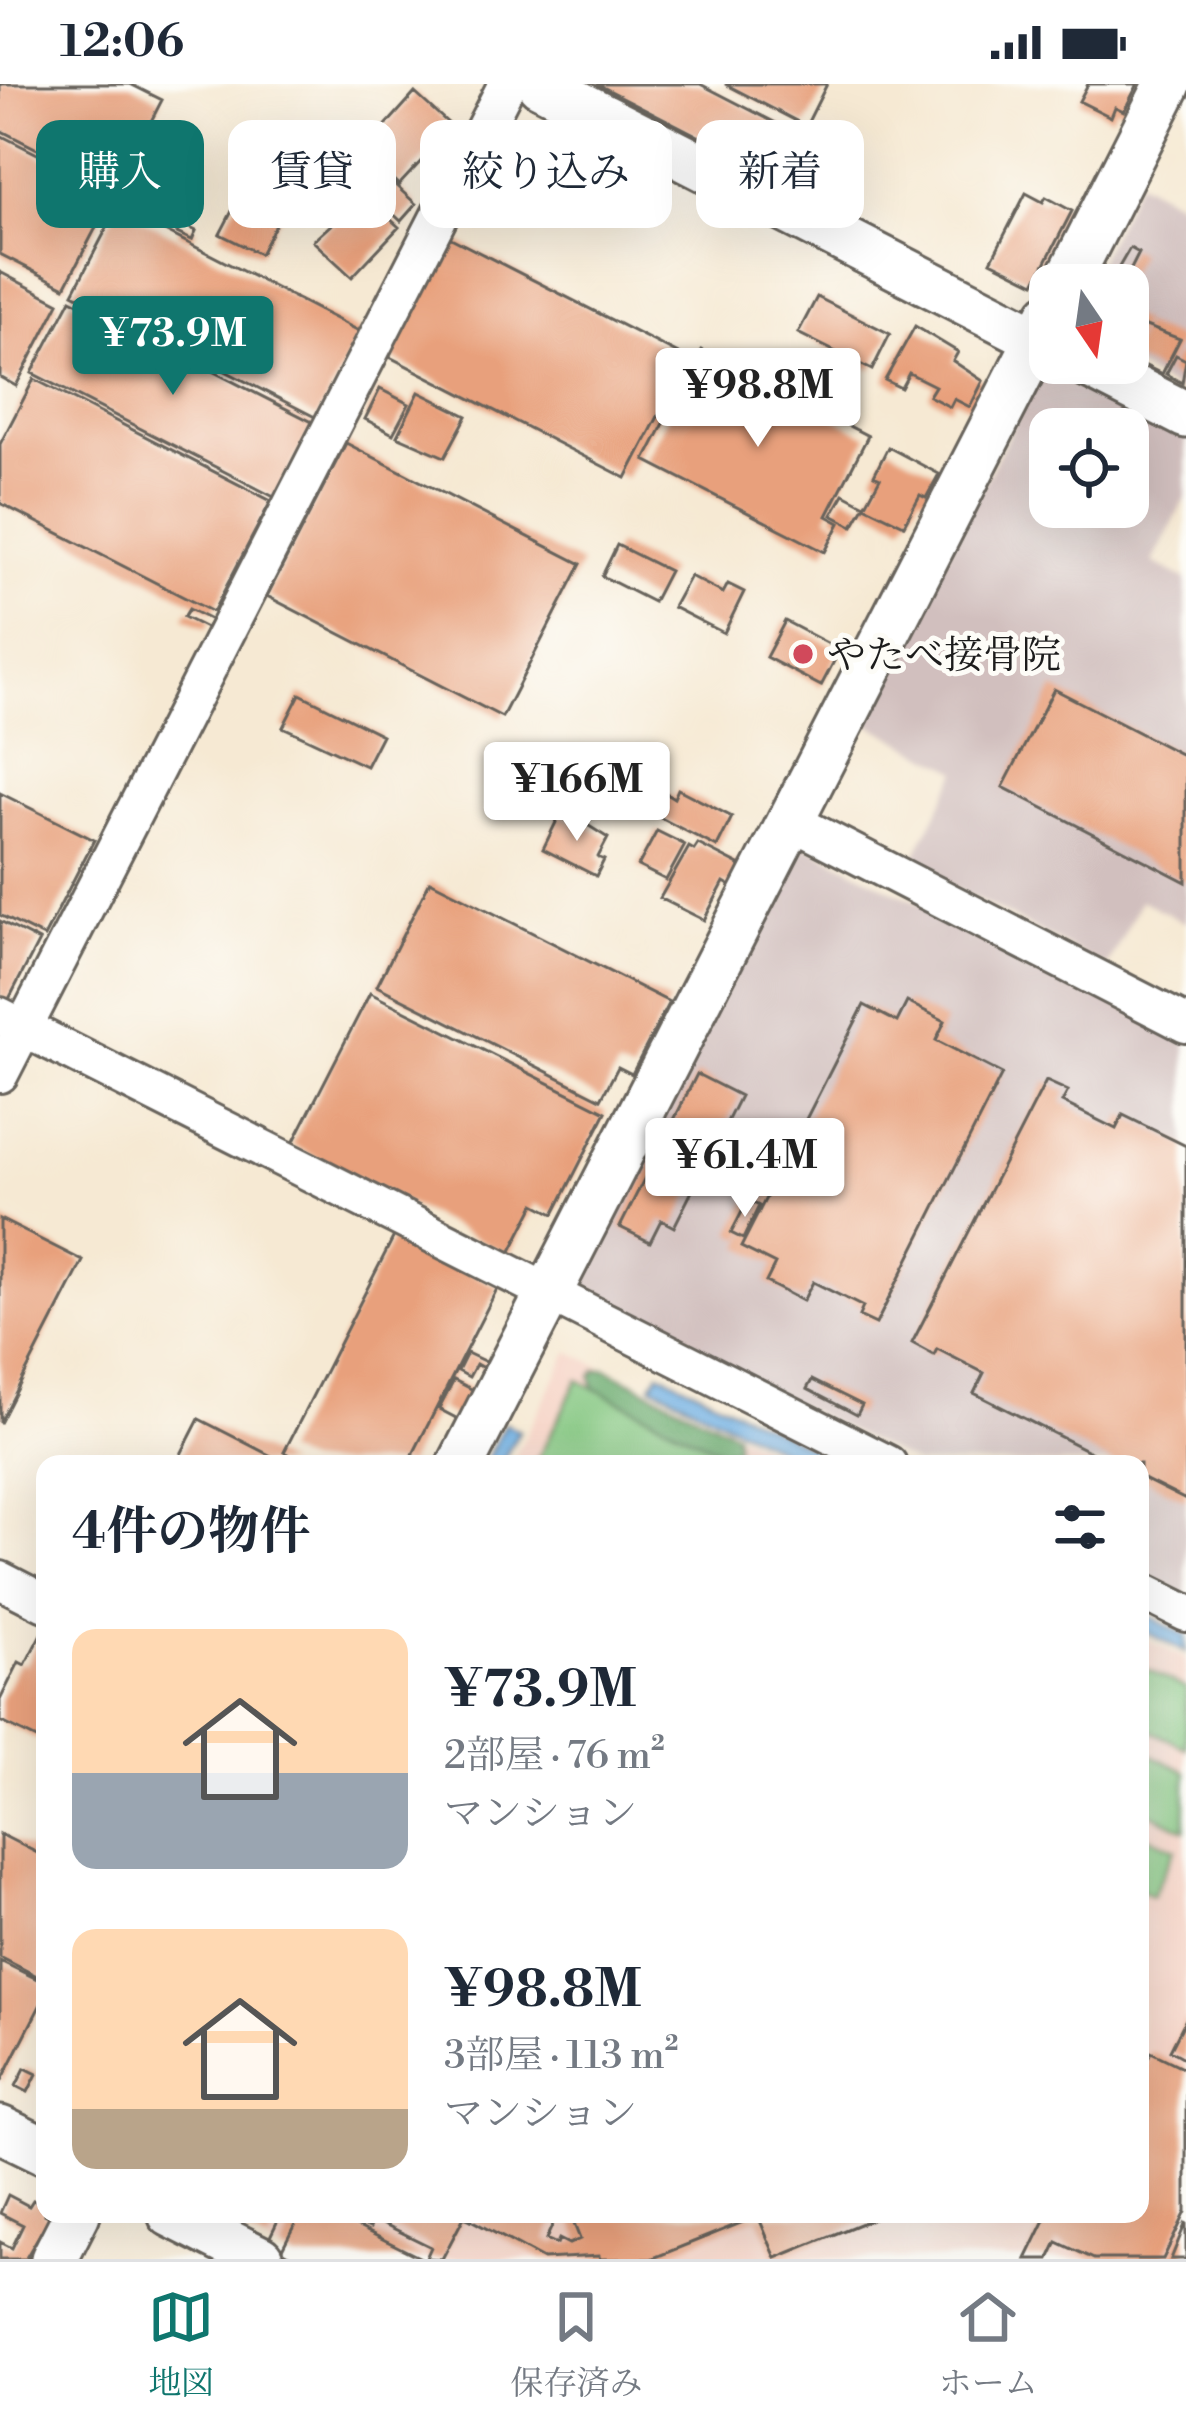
<!DOCTYPE html>
<html lang="ja">
<meta charset="utf-8">
<style>
body{margin:0;font-family:"Libre Bodoni","Noto Serif JP",serif;background:#f6f6f7;color:#1f2937;height:100vh;display:flex;flex-direction:column;font-size:45px;white-space:nowrap}
*{box-sizing:border-box;margin:0}
p{font-size:39px;color:#747a83}
.icon{flex:none;width:66px;height:66px;fill:none;stroke:currentColor;stroke-width:2;stroke-linecap:round;stroke-linejoin:round}
.map{position:relative;flex:1;overflow:hidden}
.side{position:absolute;left:36px;top:1371px;width:1113px;height:768px;display:flex;flex-direction:column;background:#fff;border-radius:24px;box-shadow:0 12px 48px #0002}
.side>*{flex:none}
.top-card{position:absolute;left:36px;top:36px;width:1116px;height:108px;display:flex;gap:24px}
.needle{width:78px;rotate:167deg}
.tools{position:absolute;left:1029px;top:180px;display:grid;gap:24px}
.tools a{display:grid;place-items:center;width:120px;height:120px;border-radius:24px;background:#fff;box-shadow:0 12px 48px #0002;font-size:60px}
.price{position:absolute;translate:-50% -102px;padding:0 27px;border-radius:12px;background:#fff;color:#222;font-size:39px;line-height:78px;filter:drop-shadow(0 3px 6px #0008)}
.price::after{content:'';position:absolute;left:50%;top:72px;width:36px;height:27px;margin-left:-18px;background:inherit;clip-path:polygon(0 0,100% 0,50% 100%)}
.price.on{background:#0f766e;color:#fff}
ul{padding:0;list-style:none}
li{display:flex;align-items:center;gap:36px;height:300px;padding:0 36px}
li span{display:grid;place-items:center;flex:none;width:336px;height:240px;border-radius:24px;color:#555}
li>.icon{margin-inline-start:auto}
span .icon{width:144px;height:144px;fill:#fffc;stroke-width:1}
li b{font-size:51px}
h2{display:flex;justify-content:space-between;align-items:center;height:144px;padding:0 36px;font-size:51px}
.pill{padding:0 42px;border-radius:24px;background:#fff;box-shadow:0 12px 48px #0002;font-size:42px;line-height:108px}
.pill.on{background:#0f766e;color:#fff}
.status{display:flex;justify-content:space-between;align-items:center;height:84px;padding:0 60px;background:#fff;direction:ltr}
.status svg{height:33px;fill:currentColor}
.tabs{display:flex;justify-content:space-around;align-items:center;height:168px;border-top:3px solid #e0e1e3;background:#fff;font-size:33px;color:#747a83}
.tabs a{display:grid;justify-items:center;gap:6px}
.tabs .on{color:#0f766e}
.map>svg:first-child{display:block}
.built{fill:#f6d2c4}
.industrial{fill:#d1bfbe;fill-rule:evenodd}
.green{fill:#83c680;stroke:#50714e;stroke-width:3}
.forest{fill:#6aab6e;stroke:#436445;stroke-width:3}
.water{fill:#6fafe2;stroke:#46667f;stroke-width:3}
.building{fill:#e8a07b}
.lines{fill:none;stroke-linecap:round;stroke-linejoin:round}
.minor-casing{stroke:#68645c;stroke-width:42}
.tertiary-casing{stroke:#68645c;stroke-width:51}
.minor{stroke:#fff;stroke-width:36}
.tertiary{stroke:#fff;stroke-width:45}
.poi-dot{fill:#d1495b;stroke:#fdfcf7;stroke-width:4.5}
.labels{text-anchor:middle;stroke-width:10;stroke-linejoin:round;paint-order:stroke}
.poi-label{font-size:39px;fill:#1c1c1c;stroke:#fdfcf7;text-anchor:start}
</style>
<div class="status"><b>12:06</b><svg viewBox="0 0 49 12"><path d="M0 12V9h3v3zM5 12V6h3v6zM10 12V3h3v9zM15 12V0h3v12zM26 1h20v11H26zM47 4h2v5h-2z"/></svg></div>
<div class="map">
<svg width="1186" height="2175" viewBox="0 0 1186 2175">
<rect width="100%" height="100%" fill="#fdfcf7"/>
<filter id="ink" filterUnits="userSpaceOnUse"><feTurbulence type="fractalNoise" baseFrequency=".00833" numOctaves="2"/><feDisplacementMap in="SourceGraphic" scale="24" xChannelSelector="R" yChannelSelector="G"/><feConvolveMatrix kernelMatrix="1 2 1 2 8 2 1 2 1" color-interpolation-filters="sRGB"/></filter>
<filter id="wash" filterUnits="userSpaceOnUse"><feTurbulence type="fractalNoise" baseFrequency=".004" numOctaves="4" result="noise"/><feDisplacementMap in="SourceGraphic" scale="48" xChannelSelector="R" yChannelSelector="G"/><feGaussianBlur stdDeviation="2.7" result="paint"/><feColorMatrix in="noise" values="0 0 0 0 0 0 0 0 0 0 0 0 0 0 0 0 0 1.4 0 .05"/><feComposite in="paint" operator="in"/></filter>
<g filter="url(#wash)">
<rect width="100%" height="100%" fill="#f6e9d3"/>
<!-- built -->
<path class="built" d="M569,1267L797,1380H511Z
M1140,1552L1186,1575V2175H294L205,2130H1140Z"/>
<!-- industrial -->
<path class="industrial" d="M1138,97L1186,122V312L1128,279V201H1086Z
M1054,283L1186,351V413L1153,478L1186,496V839L1141,816L1107,883L910,781L958,687L862,637L1041,288ZM1050,345H1128V423H1050Z
M807,762L1186,957V1515L1140,1492V1380H916L575,1210L573,1201L796,766Z"/>
<!-- green -->
<path class="green" d="M578,1296L594,1304L747,1380H535Z
M1140,1582L1186,1605V1664L1140,1641Z
M1140,1665L1186,1688L1185,1746L1140,1724Z
M1140,1748L1176,1765L1152,1812L1140,1806Z"/>
<!-- forest -->
<path class="forest" d="M606,1285L735,1349L736,1364L723,1368L594,1304L591,1292L596,1286Z"/>
<!-- water -->
<path class="water" d="M659,1288L844,1380H809L652,1301Z
M505,1339L519,1347L501,1380H484Z
M1140,1528L1186,1551V1568L1140,1545Z"/>
<g id="blocks">
<!-- building -->
<path class="building" d="M0,0H130L162,16L116,105L0,46Z
M597,0H700L801,52L780,94Z
M725,0H827L806,42Z
M1088,0H1138L1124,27L1115,23L1111,33L1079,17Z
M415,9L460,50L446,65L439,58L399,101L357,62L374,43L379,49Z
M293,44L329,77L315,92L321,97L294,126L270,104L277,96L260,81L266,73L259,67L279,46L286,52Z
M0,51L114,109L65,203L0,170Z
M383,90L416,120L401,137L369,107Z
M243,106L283,127L260,170L220,150Z
M1026,109L1043,118L1046,113L1072,127L1035,199L991,177Z
M364,111L399,143L352,193L313,157Z
M118,123L361,248L317,334L73,209Z
M182,140L196,147L192,156L177,149Z
M445,151L688,275L626,394L384,270Z
M1130,164L1139,169L1129,189L1119,183Z
M0,188L59,219L16,302L0,293Z
M817,213L890,250L872,286L798,249Z
M71,215L314,339L276,414L32,289Z
M1128,231L1142,238L1128,266Z
M1143,241L1180,255L1162,290L1128,273Z
M915,242L958,268L953,277L983,297L970,323L954,315L950,323L929,312L935,302L909,289L901,304L885,296Z
M702,266L868,352L827,432L840,439L825,468L645,376Z
M1176,271L1186,276L1182,299L1166,290Z
M34,295L271,417L213,528L0,419V360Z
M380,305L409,320L393,350L365,335Z
M419,308L467,332L445,373L397,352Z
M346,359L581,480L502,633L267,512Z
M888,363L939,390L926,414L920,411L904,441L865,422L880,394L874,391Z
M844,410L865,421L853,442L832,431Z
M617,461L669,487L653,518L602,492Z
M690,492L723,509L728,500L744,508L724,549L673,523Z
M189,525L211,536L206,544L184,533Z
M785,537L840,566L821,602L766,573Z
M1054,605L1186,673V798L1003,703Z
M300,610L382,651L366,682L283,643Z
M678,705L732,733L717,763L655,731L666,709L674,714Z
M0,709L94,756L44,853L0,831Z
M560,730L576,738L578,735L608,754L598,773L604,776L596,792L543,765Z
M657,747L685,761L666,796L638,782Z
M698,760L741,782L731,802L724,798L704,836L660,814L689,763L694,766Z
M430,797L669,918L632,990L618,983L601,1015L377,902Z
M0,837L39,857L8,917L0,913Z
M370,909L606,1028L554,1130L535,1120L509,1171L292,1061Z
M907,918L945,937L936,956L1002,990L876,1240L859,1232L863,1223L813,1198L803,1217L766,1198L775,1180L741,1163L864,921L897,938Z
M697,990L740,1012L674,1143L661,1136L650,1158L620,1143Z
M1046,997L1068,1007L1062,1018L1116,1045L1123,1031L1186,1062V1416L1140,1393V1380H1114L974,1309L984,1289L937,1265L934,1271L912,1259Z
M748,1116L759,1122L743,1155L731,1149Z
M0,1135L83,1177L0,1339Z
M395,1150L498,1203L408,1380H307L284,1368Z
M467,1269L488,1279L485,1285L476,1280L469,1293L458,1287Z
M454,1296L475,1307L460,1336L439,1325Z
M812,1296L862,1321L857,1331L807,1305Z
M199,1335L287,1380H176Z
M45,1542V1643L39,1656L0,1637V1616L19,1578L25,1581Z
M0,1750L45,1773V1896L0,1873Z
M0,1877L45,1899V1912L0,2000Z
M1186,1935V1975L1170,1966Z
M1151,1968L1186,1985V2128L1163,2175H1094L1057,2158L1049,2175H1026L1048,2130H1140V1990Z
M25,1984L37,1990L28,2008L16,2002Z
M8,2111L29,2122L33,2116L45,2122L44,2130L50,2133L27,2172L34,2175H0V2158L12,2164L23,2141L0,2129Z
M209,2130H281L267,2159Z
M300,2130H332L423,2175H296L281,2167Z
M360,2130H471L469,2135L464,2133L442,2175L426,2174L431,2163L374,2135L370,2144L356,2138Z
M474,2130H554L557,2131L546,2155L557,2160L559,2155L569,2160L580,2155L570,2130H884L776,2174L758,2132L651,2175H600L599,2172L543,2175L471,2136Z
M1186,2138V2175H1171Z"/>
</g>
</g>
<g filter="url(#ink)">
<use href="#blocks" fill-opacity="0" stroke="#68645c" stroke-width="3"/>
<g class="lines">
<!-- minor casing -->
<g class="minor-casing">
<path id="minor" d="M791,737L1186,940
M0,932L888,1380
M0,990L507,0
M0,1496L45,1519
M1140,1506L1186,1529"/>
</g>
<!-- tertiary casing -->
<g class="tertiary-casing">
<path id="tertiary" d="M540,0L1050,261
M1066,201L1168,0
M1084,279L1186,331
M461,1380L1050,231
M0,2045L45,2067
M171,2130L260,2175
M54,2175L77,2130"/>
</g>
<!-- minor -->
<use href="#minor" class="minor"/>
<!-- tertiary -->
<use href="#tertiary" class="tertiary"/>
</g>
</g>
<!-- markers -->
<circle class="poi-dot" cx="803" cy="570" r="12"/>
<g class="labels">
<!-- poi labels -->
<g class="poi-label">
<text x="827" y="584">やたべ接骨院</text>
</g>
</g>
</svg>
<div class="tools">
<a><svg class="needle" viewBox="-14 -14 28 28"><path d="M0-13l5 13h-10z" fill="#e53935"/><path d="M0 13l5-13h-10z" fill="#747a83"/></svg></a>
<a><svg class="icon" aria-label="locate" viewBox="0 0 24 24"><circle cx="12" cy="12" r="6"/><path d="M12 2v4M12 18v4M2 12h4M18 12h4"/></svg></a>
</div>
<b class="price on" style="left:173px;top:314px">¥73.9M</b>
<b class="price" style="left:758px;top:366px">¥98.8M</b>
<b class="price" style="left:577px;top:760px">¥166M</b>
<b class="price" style="left:745px;top:1136px">¥61.4M</b>
<div class="top-card">
<a class="pill on">購入</a>
<a class="pill">賃貸</a>
<a class="pill">絞り込み</a>
<a class="pill">新着</a>
</div>
<section class="side">
<h2>4件の物件<svg class="icon" aria-label="filters" viewBox="0 0 24 24"><path d="M4 7h16M4 17h16"/><circle cx="9" cy="7" r="2"/><circle cx="15" cy="17" r="2"/></svg></h2>
<ul>
<li><span style="background:linear-gradient(#ffd9b3 60%,#9aa5b1 0)"><svg class="icon" aria-label="home" viewBox="0 0 24 24"><path d="M3 11l9-7 9 7M6 9v11h12V9"/></svg></span><div><b>¥73.9M</b><p>2部屋 · 76 m²</p><p>マンション</p></div></li>
<li><span style="background:linear-gradient(#ffd9b3 75%,#b9a48a 0)"><svg class="icon" aria-label="home" viewBox="0 0 24 24"><path d="M3 11l9-7 9 7M6 9v11h12V9"/></svg></span><div><b>¥98.8M</b><p>3部屋 · 113 m²</p><p>マンション</p></div></li>
</ul>
</section>
</div>
<nav class="tabs">
<a class="on"><svg class="icon" aria-label="map" viewBox="0 0 24 24"><path d="M3 6l6-2 6 2 6-2v14l-6 2-6-2-6 2zM9 4v14M15 6v14"/></svg>地図</a>
<a><svg class="icon" aria-label="saved" viewBox="0 0 24 24"><path d="M7 4h10v16l-5-4-5 4z"/></svg>保存済み</a>
<a><svg class="icon" aria-label="home" viewBox="0 0 24 24"><path d="M3 11l9-7 9 7M6 9v11h12V9"/></svg>ホーム</a>
</nav>
